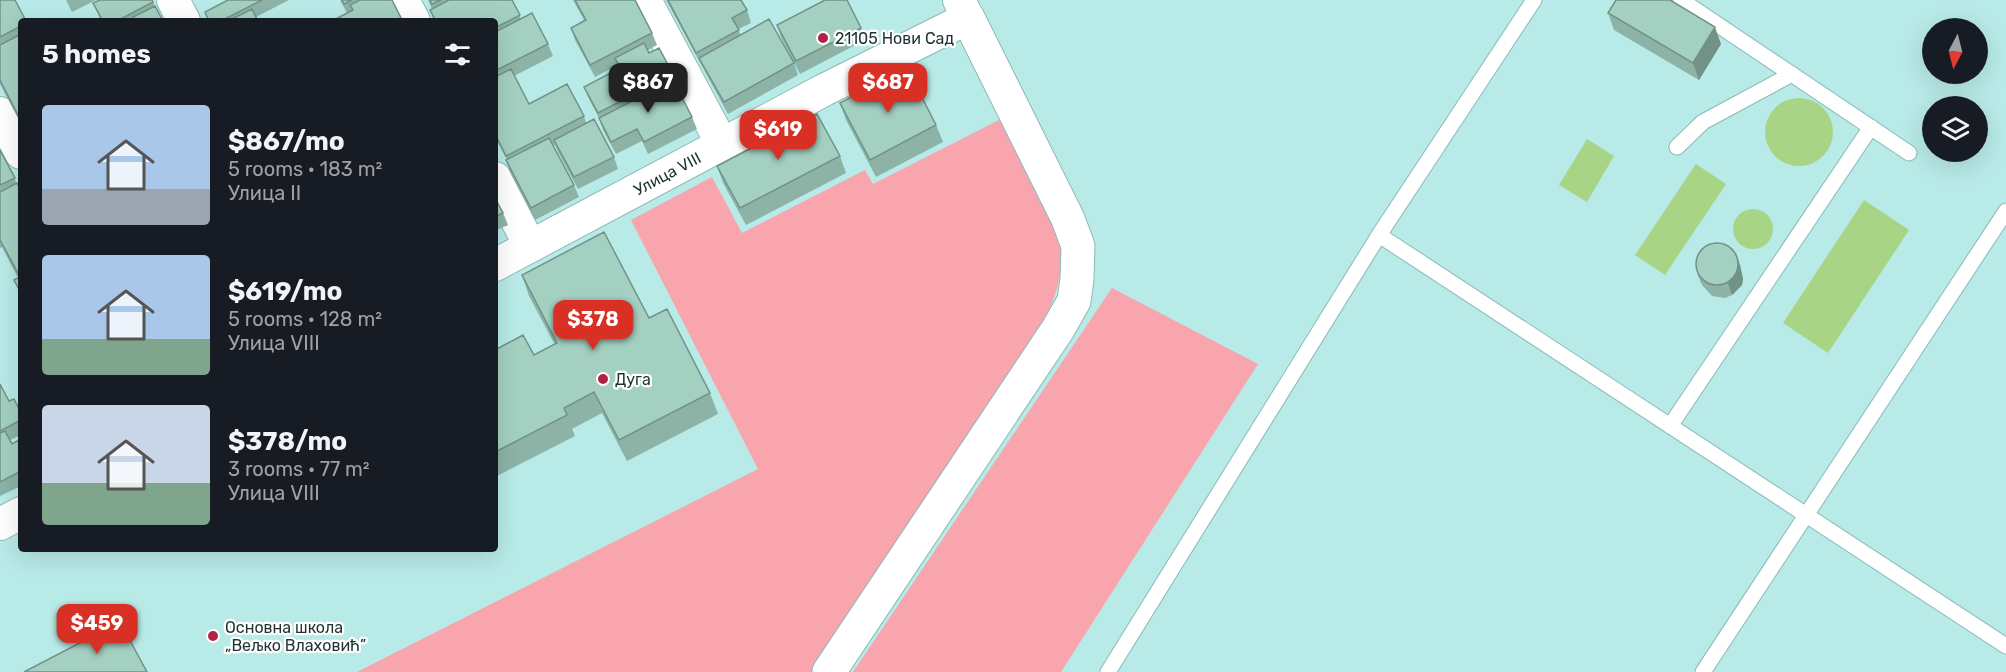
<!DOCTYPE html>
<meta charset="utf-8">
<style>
body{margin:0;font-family:Rubik,sans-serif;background:#242831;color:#f1f3f6;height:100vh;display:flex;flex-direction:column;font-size:22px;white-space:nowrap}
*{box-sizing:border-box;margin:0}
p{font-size:20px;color:#9ea1a6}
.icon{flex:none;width:33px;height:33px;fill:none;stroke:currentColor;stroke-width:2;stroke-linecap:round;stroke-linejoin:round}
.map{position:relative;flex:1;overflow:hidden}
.side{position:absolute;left:18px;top:18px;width:480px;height:534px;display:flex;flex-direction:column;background:#171b24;border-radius:6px;box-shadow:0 6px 24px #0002}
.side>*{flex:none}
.needle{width:39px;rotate:187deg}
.buttons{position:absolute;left:1922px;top:18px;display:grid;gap:12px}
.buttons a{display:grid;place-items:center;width:66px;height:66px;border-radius:50%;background:#171b24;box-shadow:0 6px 24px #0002;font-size:30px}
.price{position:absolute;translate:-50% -51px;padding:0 14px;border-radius:12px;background:#d93025;color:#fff;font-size:20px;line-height:39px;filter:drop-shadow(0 2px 3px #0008)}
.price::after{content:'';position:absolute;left:50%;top:36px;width:18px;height:14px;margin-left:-9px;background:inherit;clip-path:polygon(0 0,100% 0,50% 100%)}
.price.on{background:#222;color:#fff}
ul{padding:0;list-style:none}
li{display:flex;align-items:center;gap:18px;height:150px;padding:0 24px}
li span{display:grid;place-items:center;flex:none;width:168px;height:120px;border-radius:6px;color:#555}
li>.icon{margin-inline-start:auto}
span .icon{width:72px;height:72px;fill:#fffc;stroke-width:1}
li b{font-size:26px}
h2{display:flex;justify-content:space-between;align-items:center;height:72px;padding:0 24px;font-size:26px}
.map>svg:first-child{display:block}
.green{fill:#f8a5ae}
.water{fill:#a8d485}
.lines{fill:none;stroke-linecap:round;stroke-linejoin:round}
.lane-casing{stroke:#89bab7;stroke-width:17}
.street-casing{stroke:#89bab7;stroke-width:34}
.secondary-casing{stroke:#89bab7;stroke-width:35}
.lane{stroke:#fff;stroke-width:15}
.street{stroke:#fff;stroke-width:32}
.secondary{stroke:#fff;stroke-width:33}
.wall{fill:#8cb3a6}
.shaded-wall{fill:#729287}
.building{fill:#a3d0c1;stroke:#729287;stroke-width:1.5}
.poi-dot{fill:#b32148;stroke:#fff;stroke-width:2}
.labels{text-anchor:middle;stroke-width:4.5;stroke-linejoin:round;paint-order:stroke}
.poi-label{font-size:16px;fill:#1e3332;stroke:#fff;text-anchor:start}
.street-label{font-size:16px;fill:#1e3332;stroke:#fff}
</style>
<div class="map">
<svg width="2006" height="672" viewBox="0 0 2006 672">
<rect width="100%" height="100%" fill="#b8eae8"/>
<!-- green -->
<path class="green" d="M1003,118L1060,231C1064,264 1060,294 1042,322L812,672H357L758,469L631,220L712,177L742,233L865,170L873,184Z
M1112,288L1258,364L1061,672H853Z"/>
<!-- water -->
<path class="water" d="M1765 132a34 34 0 1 1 68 0a34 34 0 1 1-68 0Z
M1587,139L1614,156L1587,202L1559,185Z
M1696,164L1726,184L1665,275L1635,255Z
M1864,200L1909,230L1828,353L1783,323Z
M1733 229a20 20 0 1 1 40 0a20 20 0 1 1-40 0Z"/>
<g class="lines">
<!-- lane casing -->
<g class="lane-casing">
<path id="lane" d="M1681,0L1909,153
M1677,147L1703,122L1792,74
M1379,235L2006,646
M1670,426L1871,127
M1108,672L1379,235L1534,0
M1703,672L2006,211"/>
</g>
<!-- street casing -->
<g class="street-casing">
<g id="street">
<path d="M173,0L184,21"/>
<path d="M403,0L414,21"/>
<path d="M645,0L722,144"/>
<path d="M0,113L21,153"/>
<path d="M495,178L530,246"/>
<path id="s1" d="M495,265L824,90L968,18L959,0"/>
<path d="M0,524L21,513"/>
</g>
</g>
<!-- secondary casing -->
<g class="secondary-casing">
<path id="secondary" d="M829,672L1058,329L1074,301L1077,279L1078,246L1068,219L968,18"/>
</g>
<!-- lane -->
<use href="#lane" class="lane"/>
<!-- street -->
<use href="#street" class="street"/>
<!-- secondary -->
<use href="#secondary" class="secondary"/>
</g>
<!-- wall -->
<path class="wall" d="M0,0L21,21V124L0,84Z
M66,0H96L72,12Z
M152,0L163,21H101L93,3Z
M228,0H289L256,17L258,21H208L205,12Z
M340,0H392L403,21H332L347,13Z
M428,0H512L521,19L548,44L553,56L514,76L529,104L584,116L586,123L614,157L618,169L578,189L558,152L555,145L553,146L574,185L579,197L535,220L510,172L506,160H507L495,137V21H434L430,10L432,9Z
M573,0H622L652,33L657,45L648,50L649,53L673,74L676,86L692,117L697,129L648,154L642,141L616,154L603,130L599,118L589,99L584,87L619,68L618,65L595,77L575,40L571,28L584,20Z
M666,0H741L747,10L751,23L738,29L740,34L794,63L798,75L728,114Z
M1608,13L1721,44L1699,80L1614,30Z
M777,25L861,28L865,40L800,74L781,37Z
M840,103L936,125L943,142L876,177L846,120Z
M0,150L21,192V296L14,280L18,278L2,247L0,248Z
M840,156L846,173L746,225L723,183L717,166Z
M495,198L503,213L508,225L495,231Z
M1740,265L1743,279L1742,285L1732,295L1725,298L1712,296L1702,285L1697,273Z
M522,275L649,318L710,393L718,414L627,461L602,413L572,429L575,436L495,477V350L534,355L555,345L529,296Z
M0,384L9,401L21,413V435L10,440L12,444H21V486L0,496Z"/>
<!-- shaded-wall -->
<path class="shaded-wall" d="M1715,27L1721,44L1699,80L1693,63Z
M1736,253L1740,265L1743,279L1742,285L1732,295L1728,283Z"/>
<!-- building -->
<path class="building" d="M0,0H15L26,21H21V26L0,37Z
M100,0H152L153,2L117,21H103L93,3Z
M228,0H262L221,21H209L205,12Z
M342,0H352L344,4Z
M360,0H392L402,20L400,21H332L353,10L350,5Z
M430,0H441L432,4Z
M449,0H512L520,15L495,28V21H436L430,10Z
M575,0H635L652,33L590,65L571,28L586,20Z
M668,0H741L747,10L732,18L739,30L696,53Z
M825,0H847L861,28L796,61L777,25Z
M1616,0H1670L1715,27L1693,63L1608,13Z
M155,6L163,21H135L133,17Z
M252,9L258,21H228Z
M532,13L548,44L495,71V32Z
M769,19L794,63L724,102L699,58Z
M21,34V121L0,80V45Z
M644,43L649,53L659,48L673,74L598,113L584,87L620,68L615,58Z
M907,68L936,125L870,160L840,103Z
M511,69L529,104L567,84L584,116L506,156L495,134V77Z
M673,80L692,117L644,142L637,129L611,142L599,118Z
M817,114L840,156L740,208L717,166Z
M594,119L614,157L574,177L554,140Z
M549,138L574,185L531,208L506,160Z
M0,150L15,178L0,185Z
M17,183L21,192V274L19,275L0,240V192Z
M495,198L503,213L495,217Z
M604,232L649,318L667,309L710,393L619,440L594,392L564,408L567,415L495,452V350L523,335L534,355L557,343L522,275Z
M1696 264a21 21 0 1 1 42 0a21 21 0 1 1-42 0Z
M21,276V293L14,280Z
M0,384L9,401L14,399L21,413V420L0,431Z
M5,431L12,444L19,440L21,444V471L0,482V433Z
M120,622L147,672H24Z"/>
<!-- markers -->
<g class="poi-dot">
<circle cx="823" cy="38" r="6"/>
<circle cx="603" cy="379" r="6"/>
<circle cx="213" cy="636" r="6"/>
</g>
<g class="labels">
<!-- poi labels -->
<g class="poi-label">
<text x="835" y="44">21105 Нови Сад</text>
<text x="615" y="385">Дуга</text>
<text x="225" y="633">Основна школа<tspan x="225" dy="18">„Вељко Влаховић”</tspan></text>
</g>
<!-- street labels -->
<g class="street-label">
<text dy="6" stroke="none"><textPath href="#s1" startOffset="195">Улица VIII</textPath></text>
</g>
</g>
</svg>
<div class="buttons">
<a><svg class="needle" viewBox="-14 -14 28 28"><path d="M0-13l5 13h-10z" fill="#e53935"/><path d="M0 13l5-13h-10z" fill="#9ea1a6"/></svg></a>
<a><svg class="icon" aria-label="layers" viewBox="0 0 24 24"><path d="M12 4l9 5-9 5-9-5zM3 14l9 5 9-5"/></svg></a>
</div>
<b class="price on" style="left:648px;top:114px">$867</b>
<b class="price" style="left:888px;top:114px">$687</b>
<b class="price" style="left:778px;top:161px">$619</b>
<b class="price" style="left:593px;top:351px">$378</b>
<b class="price" style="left:97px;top:655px">$459</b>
<section class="side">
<h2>5 homes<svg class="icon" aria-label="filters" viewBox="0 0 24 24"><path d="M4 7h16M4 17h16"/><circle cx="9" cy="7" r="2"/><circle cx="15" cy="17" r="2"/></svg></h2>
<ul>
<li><span style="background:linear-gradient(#a9c7e8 70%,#9aa5b1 0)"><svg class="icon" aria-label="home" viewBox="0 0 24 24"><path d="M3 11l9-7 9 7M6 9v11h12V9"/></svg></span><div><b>$867/mo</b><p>5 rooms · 183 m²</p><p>Улица II</p></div></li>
<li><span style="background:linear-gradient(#a9c7e8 70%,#7fa58c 0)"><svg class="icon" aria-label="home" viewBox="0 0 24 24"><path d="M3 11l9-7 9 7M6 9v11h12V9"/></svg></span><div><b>$619/mo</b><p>5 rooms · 128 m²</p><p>Улица VIII</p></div></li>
<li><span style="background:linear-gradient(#c9d6e8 65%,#7fa58c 0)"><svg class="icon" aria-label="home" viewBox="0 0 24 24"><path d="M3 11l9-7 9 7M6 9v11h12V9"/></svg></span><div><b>$378/mo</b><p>3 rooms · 77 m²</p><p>Улица VIII</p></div></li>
</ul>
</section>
</div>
